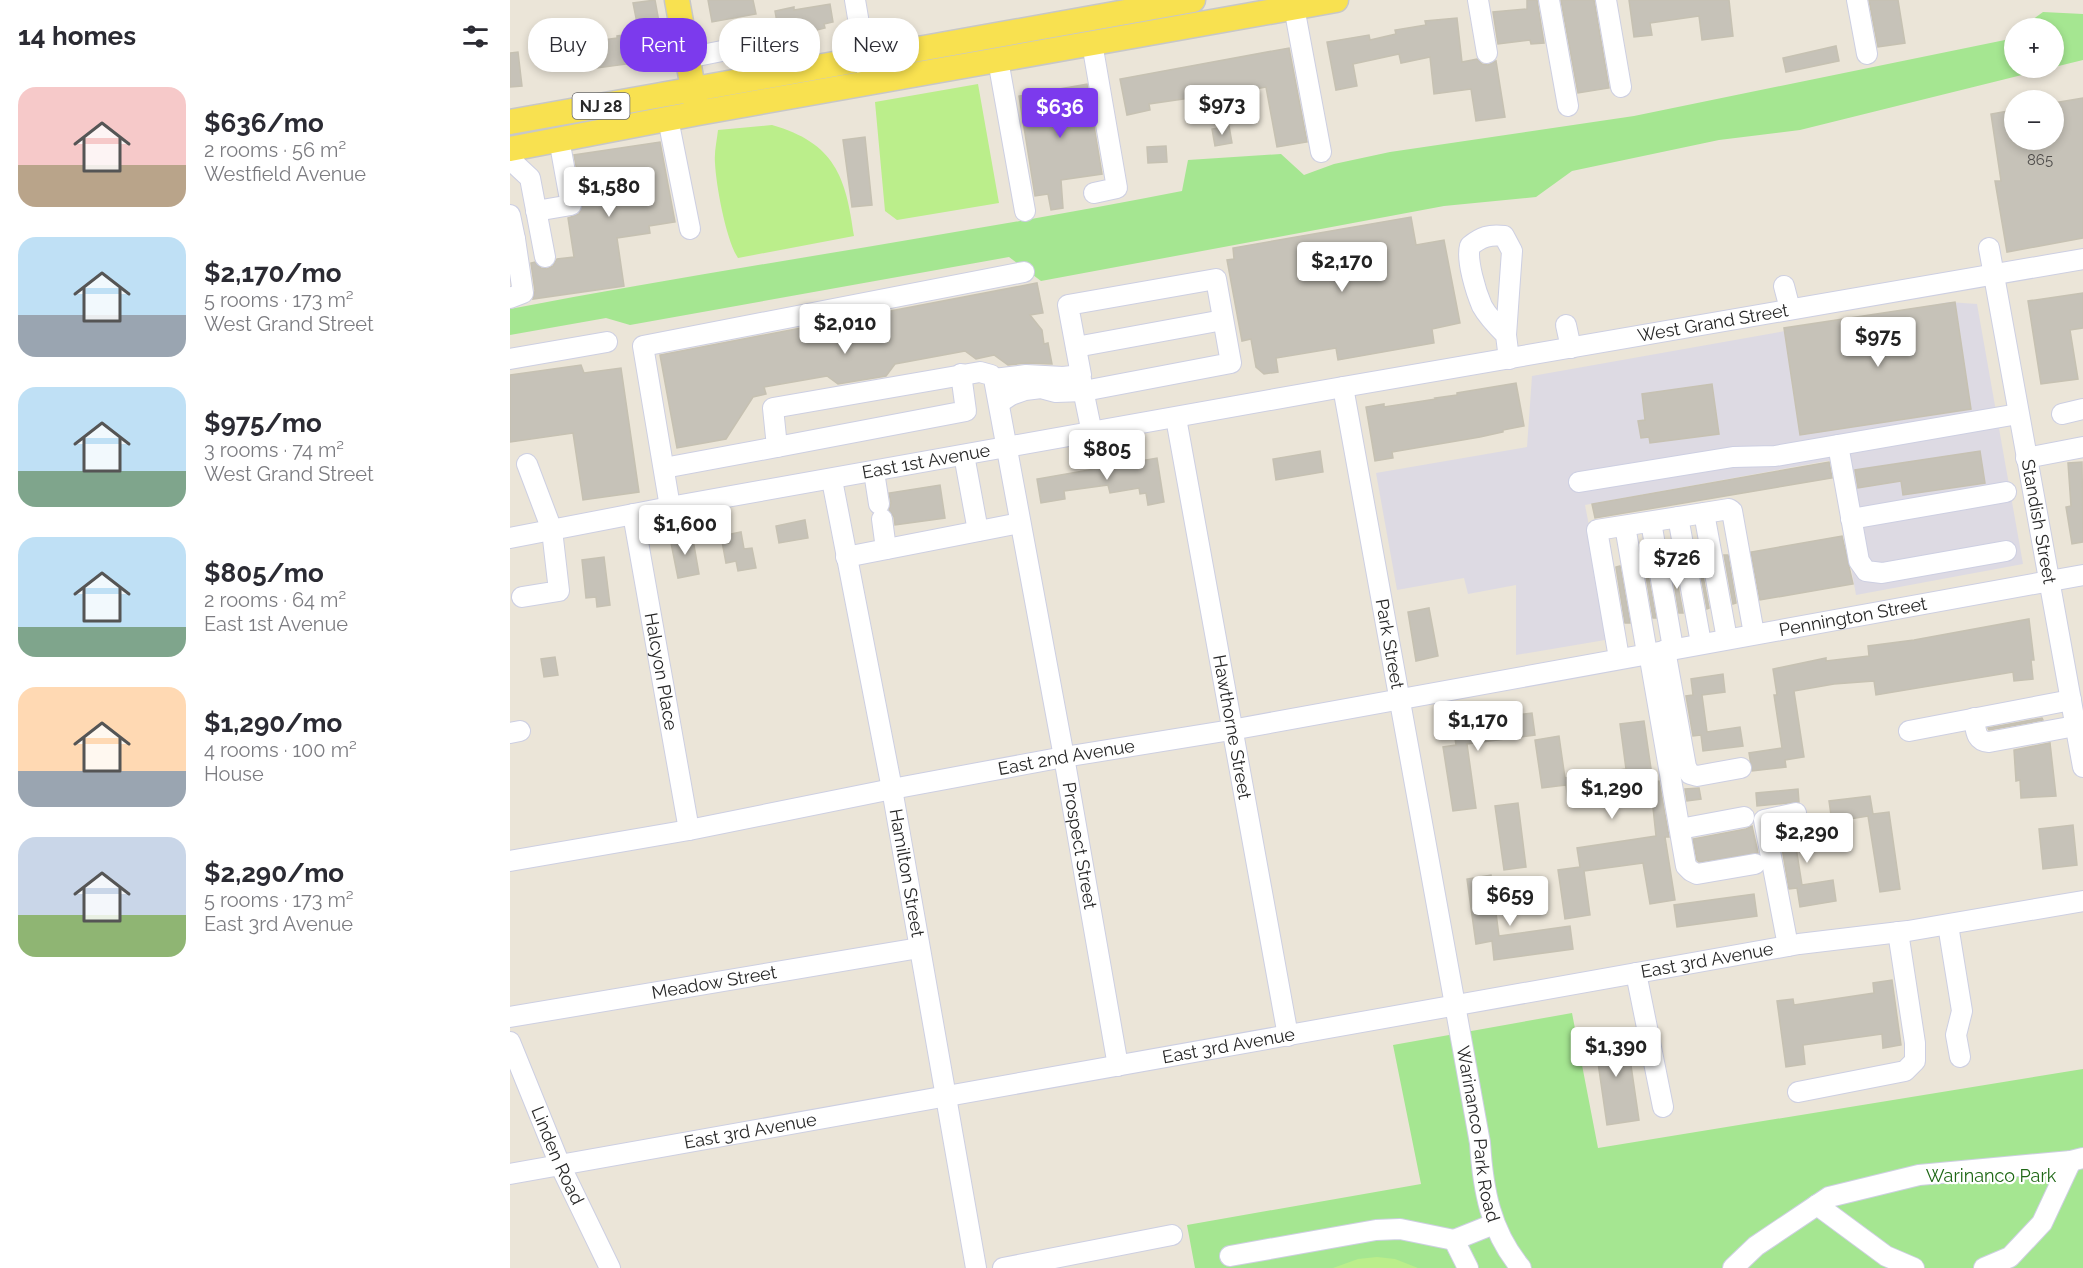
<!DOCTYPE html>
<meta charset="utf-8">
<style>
body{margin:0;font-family:Raleway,sans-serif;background:#f7f7f7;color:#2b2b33;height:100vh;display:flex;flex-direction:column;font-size:22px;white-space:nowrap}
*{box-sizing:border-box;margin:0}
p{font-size:20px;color:#7c7c81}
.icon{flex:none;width:33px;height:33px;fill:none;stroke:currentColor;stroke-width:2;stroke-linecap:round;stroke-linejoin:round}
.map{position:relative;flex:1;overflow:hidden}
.drawer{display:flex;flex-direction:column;background:#fff;width:510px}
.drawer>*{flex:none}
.top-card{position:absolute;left:18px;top:18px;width:570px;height:54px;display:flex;gap:12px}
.buttons{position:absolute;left:1494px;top:18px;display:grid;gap:12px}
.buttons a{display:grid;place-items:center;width:60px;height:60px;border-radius:50%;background:#fff;box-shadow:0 3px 9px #0003;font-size:30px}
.price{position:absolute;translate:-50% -51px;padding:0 14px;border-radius:6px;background:#fff;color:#222;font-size:20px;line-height:39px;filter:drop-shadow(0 2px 3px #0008)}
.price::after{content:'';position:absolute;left:50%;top:36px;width:18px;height:14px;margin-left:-9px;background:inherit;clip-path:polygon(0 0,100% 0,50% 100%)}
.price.on{background:#7c3aed;color:#fff}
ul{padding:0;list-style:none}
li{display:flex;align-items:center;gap:18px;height:150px;padding:0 18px}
li span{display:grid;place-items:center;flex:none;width:168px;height:120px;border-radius:18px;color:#555}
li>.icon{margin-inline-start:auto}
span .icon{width:72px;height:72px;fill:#fffc;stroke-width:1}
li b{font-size:26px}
h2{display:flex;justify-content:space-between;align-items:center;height:72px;padding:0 18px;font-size:26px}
.pill{padding:0 21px;border-radius:24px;background:#fff;box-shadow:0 3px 9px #0003;font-size:21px;line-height:54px}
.pill.on{background:#7c3aed;color:#fff}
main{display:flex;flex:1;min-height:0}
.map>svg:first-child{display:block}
.industrial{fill:#dddae3}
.green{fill:#a5e691}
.pitch{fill:#bbee8b}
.building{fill:#c6c2b8;stroke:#c6c1b2;stroke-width:1.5}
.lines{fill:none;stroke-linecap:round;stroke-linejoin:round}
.minor-casing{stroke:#cdcfe2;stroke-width:22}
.major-casing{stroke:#c7c7c7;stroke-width:27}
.minor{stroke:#fff;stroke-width:20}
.major{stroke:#f8e150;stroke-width:24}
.labels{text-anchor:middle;stroke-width:4.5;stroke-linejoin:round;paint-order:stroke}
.number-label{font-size:15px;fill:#504e4c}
.shield{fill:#fff;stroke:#686868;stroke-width:1.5}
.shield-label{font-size:16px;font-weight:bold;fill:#282828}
.street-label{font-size:18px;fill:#282828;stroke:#fff}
.park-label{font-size:18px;fill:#1e6715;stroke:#fff}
</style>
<main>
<section class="drawer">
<h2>14 homes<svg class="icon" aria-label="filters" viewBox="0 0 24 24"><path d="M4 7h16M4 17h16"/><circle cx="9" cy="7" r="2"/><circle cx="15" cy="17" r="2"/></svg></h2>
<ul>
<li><span style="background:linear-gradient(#f6c9c9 65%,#b9a48a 0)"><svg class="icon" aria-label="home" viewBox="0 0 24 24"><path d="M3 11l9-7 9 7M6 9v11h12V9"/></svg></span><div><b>$636/mo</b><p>2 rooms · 56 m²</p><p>Westfield Avenue</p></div></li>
<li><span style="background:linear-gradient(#bfe0f5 65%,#9aa5b1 0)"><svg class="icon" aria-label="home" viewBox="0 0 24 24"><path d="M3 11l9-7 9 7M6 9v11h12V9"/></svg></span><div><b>$2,170/mo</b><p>5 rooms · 173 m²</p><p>West Grand Street</p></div></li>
<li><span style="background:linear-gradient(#bfe0f5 70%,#7fa58c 0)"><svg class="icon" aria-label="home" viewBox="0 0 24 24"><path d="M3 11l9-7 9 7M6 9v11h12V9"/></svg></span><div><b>$975/mo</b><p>3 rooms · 74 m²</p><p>West Grand Street</p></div></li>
<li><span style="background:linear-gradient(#bfe0f5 75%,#7fa58c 0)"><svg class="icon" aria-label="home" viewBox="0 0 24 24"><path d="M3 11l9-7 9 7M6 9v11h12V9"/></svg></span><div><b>$805/mo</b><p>2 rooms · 64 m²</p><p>East 1st Avenue</p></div></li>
<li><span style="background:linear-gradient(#ffd9b3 70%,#9aa5b1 0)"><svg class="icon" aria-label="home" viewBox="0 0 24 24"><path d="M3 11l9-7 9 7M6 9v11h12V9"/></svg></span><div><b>$1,290/mo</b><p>4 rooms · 100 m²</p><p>House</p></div></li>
<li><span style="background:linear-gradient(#c9d6e8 65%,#8fb573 0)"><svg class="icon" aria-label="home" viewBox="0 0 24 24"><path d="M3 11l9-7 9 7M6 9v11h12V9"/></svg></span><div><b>$2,290/mo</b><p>5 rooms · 173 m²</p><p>East 3rd Avenue</p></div></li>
</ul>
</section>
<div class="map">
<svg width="1573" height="1268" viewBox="0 0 1573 1268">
<rect width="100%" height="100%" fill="#ebe5d8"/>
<!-- industrial -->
<path class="industrial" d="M1439,302L1467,304L1513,564L1346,595L1322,460L1075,505L1101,639L1006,655V585L958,594L954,578L887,590L866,473L1017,447L1022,376Z"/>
<!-- green -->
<path class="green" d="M1533,12L1573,14V60L1290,130L1209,140L1062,171L1026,197L934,206L531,281L499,257L120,325L96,318L0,335V309C224,266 449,235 672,191L678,160L771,154L794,175L824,164L880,152L1124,116L1495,40L1504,33V68H1544V28H1511Z
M1062,1013L1088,1148L1573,1069V1268H685L677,1225L911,1184L883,1045Z"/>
<!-- pitch -->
<path class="pitch" d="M468,84L489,203L387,220L375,211L365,102Z
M262,125C325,143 336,177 344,236L228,258C216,240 206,185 205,163C204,152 207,140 208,130Z
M867,1257L885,1259L908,1268H823L848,1259Z"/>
<!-- building -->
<path class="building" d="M145,0L156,60L132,65L131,62L87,68V64L38,70L32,34L49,31L51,46L107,38V36L129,33L123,3Z
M198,0H243L246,14L202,22Z
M1017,0H1027L1034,43L1021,44L1020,40L988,44L983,12L1017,9Z
M1051,0H1084L1099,88L1068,93Z
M1119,0H1219L1223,36L1192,40L1189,16L1140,23L1142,35L1124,37Z
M1359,0H1388L1395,43L1368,47Z
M320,4L323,22L314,24L315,28L270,39L265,11L284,7V10Z
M947,18L952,62L967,59L972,64L978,65L986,61L995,117L966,121L961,89L924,94L920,57L891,63L889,54L843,64L847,86L826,90L817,42L859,35L860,40L886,34L885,30L916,25L915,21Z
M1326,46L1329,61L1276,72L1273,58Z
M779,48L797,142L767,147L756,87L695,98L694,96L639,104L640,110L617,115L610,79Z
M8,52L12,86L0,87V53Z
M577,84L592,174L551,180L553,208L541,210L538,194L525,196L509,96Z
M1573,98V238L1497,252L1485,181H1491L1481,114L1504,110V140H1544V103Z
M719,126L722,143L705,146L702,129Z
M355,137L362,205L342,207L333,140Z
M150,142L165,222L139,226L140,233L107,238L114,286L23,299L25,291L21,263L25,262L31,268L37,269L43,266L47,259L64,257L58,218L69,214L73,203L64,155Z
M656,146L657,162L638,163L637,147Z
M901,217L906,245L934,240L950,323L922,329L924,343L828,360L826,348L766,358L768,372L754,374L746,367L741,339L732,341L717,260L724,259L723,248Z
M527,283L533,313L520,315L532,330L534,344L538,343L542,364L516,363L498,365L484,355L466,359L455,351L385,364L376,376L328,384L317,376L254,387L256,394L243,397L216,439L167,448L150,355Z
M1573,293V328L1560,330L1568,379L1531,384L1518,301Z
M1445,302L1461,409L1290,435L1274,328Z
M71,365L74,373L111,368L129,492L73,500L63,433L0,442V375Z
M1006,383L1014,426L993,430V432L970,437L882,452L883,458L865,461L856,407L874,404V407L926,399L925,398L947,395V393Z
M1202,384L1209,434L1140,443L1139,437L1131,438L1128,421L1135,420L1132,394Z
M810,451L813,472L766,480L763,459Z
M1470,451L1475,483L1393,495L1391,481L1348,488L1345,470Z
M647,458L654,502L638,505L636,493L630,494L629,488L600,493L598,485L554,491L555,499L531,503L527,479Z
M1319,462L1322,478L1085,518L1082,504Z
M1572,462L1573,542L1562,544L1556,507L1561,506L1558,463Z
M430,485L435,518L385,525L384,517L379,510L381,503L379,493Z
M295,520L298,538L269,543L266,526Z
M231,532L234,549L242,548L246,568L228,571L226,561L216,563L211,536Z
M182,534L189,574L168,578L160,538Z
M1332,536L1343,584L1250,600L1241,552Z
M1214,555H1218L1226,603L1223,604Z
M94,557L100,605L87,607L86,597L76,598L72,560Z
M1188,560H1190L1199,608L1197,609Z
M1164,564L1173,613H1169L1161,565Z
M1110,566L1120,623H1115L1106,567Z
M1137,569L1146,618H1143L1135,570Z
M919,608L928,656L906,661L898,612Z
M1519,619L1524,660H1521L1523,679L1504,681L1503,672L1366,695L1364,681L1324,684L1284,691L1294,757L1275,760L1276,767L1242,771L1239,753L1272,748L1264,695H1267L1263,669L1316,658V661L1359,656L1358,646L1404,640Z
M45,657L48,675L34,677L31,659Z
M1213,674L1215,692L1192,695L1197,732L1230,727L1233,746L1193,751L1191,735L1183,736L1176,696L1183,695L1181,679Z
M1022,713L1025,735L957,744L966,808L943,811L933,747L946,745L943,724Z
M1532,718L1533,720L1479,730L1478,728Z
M1134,721L1143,782L1149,781L1159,837H1155L1165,900L1140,904L1133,863L1074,871L1080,915L1055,919L1048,870L1070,867L1067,848L1146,836L1141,789L1058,801L1056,785L1032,788L1025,740L1049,736L1055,778L1116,769L1110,724Z
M1540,743L1546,796L1511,798L1510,780L1506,781L1504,750Z
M1189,788L1191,799L1177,801L1175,789Z
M1288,789L1289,802L1247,806L1246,793Z
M1360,796L1363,814L1379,812L1390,889L1370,892L1358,816L1322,822L1319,801Z
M1008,803L1016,867L994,870L985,806Z
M1317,821L1320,841L1286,847L1292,885L1323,880L1326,901L1290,907L1287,888L1279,889L1272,848L1279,847L1276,827Z
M1563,825L1567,865L1533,869L1529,829Z
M1242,826L1248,853L1189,862L1187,860L1183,839L1236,829Z
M981,875L989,936L1060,926L1063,949L984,960L982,941L966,944L957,879Z
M1244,894L1247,916L1167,927L1164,905Z
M1382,980L1391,1045L1373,1048L1372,1034L1293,1045L1295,1064L1276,1067L1267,1001L1283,999L1284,1005L1364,993L1363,983Z
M1116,1031L1129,1120L1097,1125L1084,1035Z"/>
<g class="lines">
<!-- minor casing -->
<g class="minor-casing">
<g id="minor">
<path d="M345,0L357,71"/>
<path d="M968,0L977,53"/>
<path d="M1039,0L1058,106"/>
<path d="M1096,0L1111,87"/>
<path d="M1347,0L1357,54"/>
<path d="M784,7L811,152"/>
<path d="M582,43L607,188L584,193"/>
<path d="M177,58L252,43L258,76"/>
<path d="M488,60L515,211"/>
<path d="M158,119L180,229"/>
<path d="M2,148L5,164L20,178L35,257"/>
<path d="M26,211L61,205L49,139"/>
<path d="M0,215L5,239L0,240"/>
<path id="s1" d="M1479,248L1573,767"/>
<path d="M1274,286L1280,309"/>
<path d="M0,298L13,293L5,239"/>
<path d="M1056,325L1061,348"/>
<path d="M996,335C988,327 978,317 972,306C966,292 956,260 960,246C971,237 980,234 994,236L1002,251L996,335L999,359"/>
<path d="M566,347L713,320"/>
<path d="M0,359L97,342"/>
<path d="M484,379L516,375L553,377L571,375L558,305L706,279L721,363L574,391L546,392L531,388L515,390L501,395L489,403"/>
<path d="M571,380L582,433"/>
<path id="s2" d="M833,387L970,1143C973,1189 980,1231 1011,1268"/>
<path d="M1552,414L1573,409"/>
<path id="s3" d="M666,418L778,1036"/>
<path d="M1328,445L1349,561L1356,571L1372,573L1496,551"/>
<path d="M267,447L456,411L451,374"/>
<path d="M454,455L468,531"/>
<path d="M1516,458L1573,447"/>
<path id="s4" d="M154,468L267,447L263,408L470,372L481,375L484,379L554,757L608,1066"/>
<path d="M364,472L369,504"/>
<path id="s5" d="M322,480L382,789L466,1268"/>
<path d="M1069,482L1223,457L1265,456L1508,414"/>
<path d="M160,507L133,346L514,272"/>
<path d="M1194,513L1217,639"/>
<path id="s6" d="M123,514L179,830"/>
<path d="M1168,517L1191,643"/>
<path d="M372,519L376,549"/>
<path d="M1341,519L1496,492"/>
<path d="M1141,522L1163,648"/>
<path d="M1115,526L1137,653"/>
<path id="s7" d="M0,538L160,507L833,387L1573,259"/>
<path d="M336,557L510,523"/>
<path d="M12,597L49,591L42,530L17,464"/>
<path d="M1155,650L1176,767L1180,774L1187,776L1231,768"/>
<path d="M1139,653L1176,866L1181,871L1187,874L1245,864"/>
<path d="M1109,658L1087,530L1219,509L1222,511L1244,634"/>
<path d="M1464,718C1466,730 1465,741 1479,742L1565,726"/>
<path d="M1399,731L1561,700"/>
<path d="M0,733L10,731"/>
<path d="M1170,829L1234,817"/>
<path id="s8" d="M0,861L179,830L382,789L554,757L721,730L1573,575"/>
<path d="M1438,925L1452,1011L1446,1035L1450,1057"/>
<path d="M1278,946L1254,820L1286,813"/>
<path d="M1126,973L1153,1107"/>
<path id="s9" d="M0,1017L409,948"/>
<path id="s10" d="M0,1042L50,1165L100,1268"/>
<path d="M1288,1092L1395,1071L1405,1061V1043L1388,932"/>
<path id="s11" d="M0,1174L1289,944L1398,931L1573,901"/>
<path d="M1307,1205L1376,1256L1404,1268"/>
<path d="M944,1240L984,1224"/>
<path d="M944,1240L958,1268"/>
<path d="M720,1256L866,1230L890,1229L944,1240"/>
<path d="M493,1268L662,1235"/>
<path d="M1223,1268L1246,1246L1319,1197L1409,1175L1561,1161L1573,1158"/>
<path d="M1474,1268L1500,1257L1532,1223L1561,1161"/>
</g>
</g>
<!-- major casing -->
<g class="major-casing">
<path id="major" d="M167,0L186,105
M0,122L683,0
M0,149L188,113L826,0"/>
</g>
<!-- minor -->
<use href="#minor" class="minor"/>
<!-- major -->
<use href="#major" class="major"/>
</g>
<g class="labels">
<!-- number labels -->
<g class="number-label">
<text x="1530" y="165">865</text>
</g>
<!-- shield labels -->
<rect class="shield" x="62.5" y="93" width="57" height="26" rx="4.5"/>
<g class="shield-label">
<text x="91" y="112">NJ 28</text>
</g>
<!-- street labels -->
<g class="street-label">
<text dy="6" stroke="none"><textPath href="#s7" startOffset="1222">West Grand Street</textPath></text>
<text dy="6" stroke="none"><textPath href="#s7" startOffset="423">East 1st Avenue</textPath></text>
<text dy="6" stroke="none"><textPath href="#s1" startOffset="278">Standish Street</textPath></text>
<text dy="6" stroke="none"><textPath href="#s8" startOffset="1365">Pennington Street</textPath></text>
<text dy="6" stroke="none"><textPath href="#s2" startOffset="261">Park Street</textPath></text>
<text dy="6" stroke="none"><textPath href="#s6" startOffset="160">Halcyon Place</textPath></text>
<text dy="6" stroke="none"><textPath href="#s3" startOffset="314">Hawthorne Street</textPath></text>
<text dy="6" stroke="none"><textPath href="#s8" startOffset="566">East 2nd Avenue</textPath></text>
<text dy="6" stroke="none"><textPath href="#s4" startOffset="855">Prospect Street</textPath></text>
<text dy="6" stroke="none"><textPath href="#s5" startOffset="400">Hamilton Street</textPath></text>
<text dy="6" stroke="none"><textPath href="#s11" startOffset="1216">East 3rd Avenue</textPath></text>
<text dy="6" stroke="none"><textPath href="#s9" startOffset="207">Meadow Street</textPath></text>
<text dy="6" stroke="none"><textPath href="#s11" startOffset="730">East 3rd Avenue</textPath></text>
<text dy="6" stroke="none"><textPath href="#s11" startOffset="244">East 3rd Avenue</textPath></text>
<text dy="6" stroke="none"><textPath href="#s2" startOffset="759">Warinanco Park Road</textPath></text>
<text dy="6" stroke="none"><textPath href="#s10" startOffset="123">Linden Road</textPath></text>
</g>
<!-- park labels -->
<g class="park-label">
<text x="1481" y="1182">Warinanco Park</text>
</g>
</g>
</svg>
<div class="buttons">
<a>+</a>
<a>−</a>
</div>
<b class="price" style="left:712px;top:136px">$973</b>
<b class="price on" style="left:550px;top:139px">$636</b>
<b class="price" style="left:99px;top:218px">$1,580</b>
<b class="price" style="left:832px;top:293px">$2,170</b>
<b class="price" style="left:335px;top:355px">$2,010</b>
<b class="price" style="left:1368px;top:368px">$975</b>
<b class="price" style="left:597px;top:481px">$805</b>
<b class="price" style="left:175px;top:556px">$1,600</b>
<b class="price" style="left:1167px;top:590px">$726</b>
<b class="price" style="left:968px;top:752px">$1,170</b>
<b class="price" style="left:1102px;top:820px">$1,290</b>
<b class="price" style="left:1297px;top:864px">$2,290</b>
<b class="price" style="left:1000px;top:927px">$659</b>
<b class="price" style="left:1106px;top:1078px">$1,390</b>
<div class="top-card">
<a class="pill">Buy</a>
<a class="pill on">Rent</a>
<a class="pill">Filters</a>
<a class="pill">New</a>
</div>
</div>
</main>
